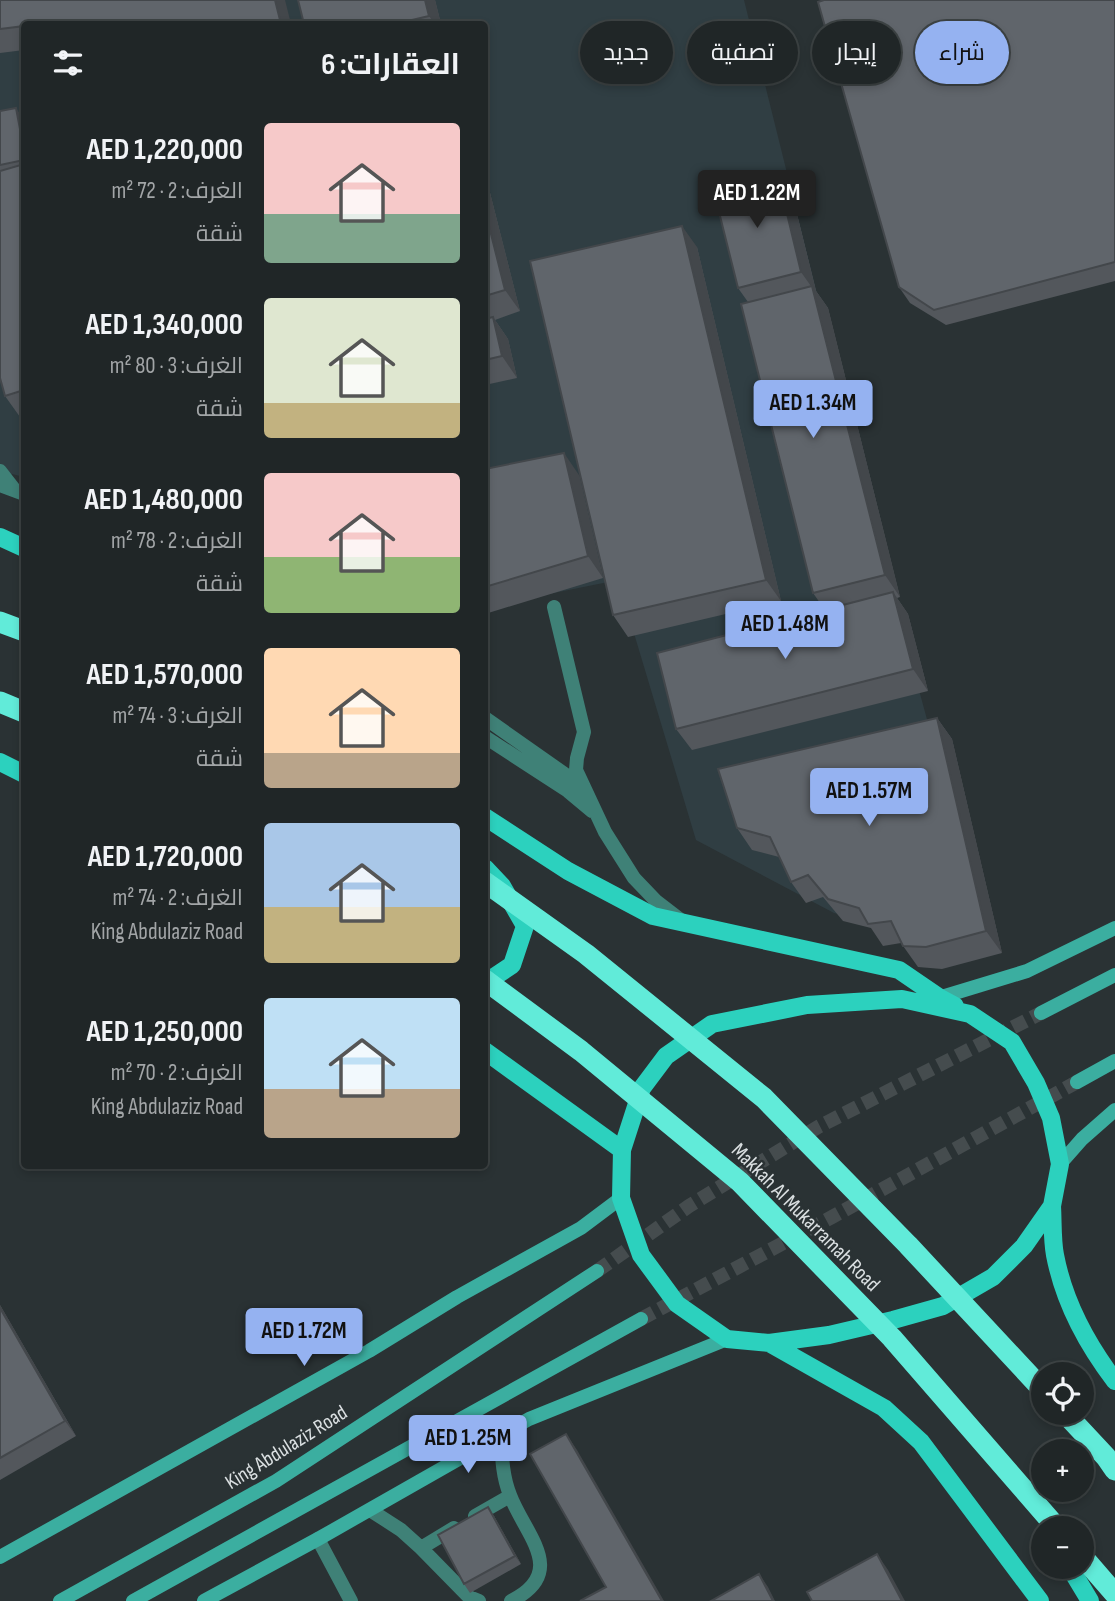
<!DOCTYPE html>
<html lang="ar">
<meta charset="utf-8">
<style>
body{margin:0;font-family:"Sofia Sans Condensed",Cairo,sans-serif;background:#282e2f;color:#f1f3f6;direction:rtl;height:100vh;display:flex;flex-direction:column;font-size:26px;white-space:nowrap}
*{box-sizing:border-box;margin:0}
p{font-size:23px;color:#a2a5a7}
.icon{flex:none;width:38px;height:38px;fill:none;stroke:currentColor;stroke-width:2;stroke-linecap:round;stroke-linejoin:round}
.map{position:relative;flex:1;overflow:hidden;direction:ltr}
.side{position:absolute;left:21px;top:21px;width:467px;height:1148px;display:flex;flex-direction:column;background:#202627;border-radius:7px;box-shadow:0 4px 10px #0003,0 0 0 2px #3d4344;direction:rtl}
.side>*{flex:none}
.hud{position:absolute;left:509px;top:21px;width:500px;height:63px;direction:rtl;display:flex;gap:14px}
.fabs{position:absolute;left:1031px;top:1362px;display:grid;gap:14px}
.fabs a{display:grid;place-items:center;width:63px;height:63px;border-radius:50%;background:#202627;box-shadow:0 4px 10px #0003,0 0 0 2px #3d4344;font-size:35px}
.price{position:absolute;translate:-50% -60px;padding:0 16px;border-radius:7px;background:#95b2f1;color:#111;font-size:23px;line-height:46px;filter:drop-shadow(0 2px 4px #0008)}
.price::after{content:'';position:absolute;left:50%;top:42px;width:21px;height:16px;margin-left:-10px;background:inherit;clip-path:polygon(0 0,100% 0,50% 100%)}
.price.selected{background:#222;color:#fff}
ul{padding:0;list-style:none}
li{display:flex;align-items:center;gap:21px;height:175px;padding:0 28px}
li span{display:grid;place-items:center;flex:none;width:196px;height:140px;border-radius:7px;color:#555}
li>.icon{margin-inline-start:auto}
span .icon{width:84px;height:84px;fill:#fffc;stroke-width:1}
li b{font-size:30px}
h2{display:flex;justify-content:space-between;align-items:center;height:84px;padding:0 28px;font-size:30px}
.pill{padding:0 24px;border-radius:32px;background:#202627;box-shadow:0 4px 10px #0003,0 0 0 2px #3d4344;font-size:24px;line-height:63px}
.pill.selected{background:#95b2f1;color:#111}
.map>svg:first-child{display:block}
.built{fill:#303e43}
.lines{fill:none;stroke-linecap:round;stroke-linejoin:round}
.secondary-tunnel{stroke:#454c4e;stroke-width:14;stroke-dasharray:14 7;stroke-linecap:butt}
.lane{stroke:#3f8177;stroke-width:14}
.street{stroke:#3f8177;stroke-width:14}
.secondary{stroke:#3baea0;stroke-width:14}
.primary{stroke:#2cd1be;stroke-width:18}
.highway{stroke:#61ebd9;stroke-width:21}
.highway-bridge{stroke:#61ebd9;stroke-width:21}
.wall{fill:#53575c}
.shaded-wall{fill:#43474b}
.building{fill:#60656b;stroke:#43474b;stroke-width:2}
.labels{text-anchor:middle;stroke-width:5;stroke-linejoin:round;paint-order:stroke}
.street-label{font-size:21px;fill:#dbe0e2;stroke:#2a3234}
</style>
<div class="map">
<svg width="1115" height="1601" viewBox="0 0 1115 1601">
<rect width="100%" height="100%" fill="#2a3234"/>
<!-- built -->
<path class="built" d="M0,0H744L880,547L949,800L909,931L834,913L696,840L618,580L485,607V24H24V477L0,471Z"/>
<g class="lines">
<!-- secondary-tunnel -->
<path class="secondary-tunnel" d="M597,1271L689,1206L818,1127L1041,1013
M641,1319L832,1217L1077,1082"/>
<!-- lane -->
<path class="lane" d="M0,471L14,489
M0,485L24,494
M554,607L584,732L577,758L576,770L605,832L634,878L656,901L682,921
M485,718L583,787
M485,737L568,791L592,811
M501,1435C502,1456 502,1475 510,1495C525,1535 569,1572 511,1601
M370,1510L401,1530L421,1548L469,1597L479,1601
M475,1516L510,1496
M421,1548L454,1528"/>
<!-- street -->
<path class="street" d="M318,1539L351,1601"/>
<!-- secondary -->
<path class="secondary" d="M935,999L1027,971L1115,928
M1041,1013L1115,975
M1077,1082L1115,1061
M1060,1164L1082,1139L1115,1110
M0,1557L369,1351L457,1297L581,1228L621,1198
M60,1601L276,1481L597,1271
M133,1601L641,1319
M204,1601L318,1539L529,1419L727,1339"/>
<!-- primary -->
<path class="primary" d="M0,537L24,548
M0,762L24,774
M485,817L568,871L653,916L899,970L940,998L955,1006
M485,868L502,886L525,926L512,965L485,983
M902,999L970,1014L1012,1042L1036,1083L1051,1118L1060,1164L1052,1206L1024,1246L993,1277L943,1306L893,1320L829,1335L769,1343L727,1339L677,1304L641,1255L621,1198L622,1150L642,1088L666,1056L712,1024L807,1005Z
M485,1051L622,1150
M1052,1206C1053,1222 1052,1239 1055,1255C1064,1302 1086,1343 1115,1381
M769,1343L884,1408L921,1442L1040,1601
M1069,1566L1090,1601"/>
<!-- highway -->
<path class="highway" d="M0,622L24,631
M0,702L24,712
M1064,1412L1106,1457L1115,1470
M1082,1556L1115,1594"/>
<!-- highway-bridge -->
<path class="highway-bridge" d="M485,882L586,954L764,1098L908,1245L1043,1390
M485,980L581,1051L740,1182L892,1338L1057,1528"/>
</g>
<!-- wall -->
<path class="wall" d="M0,0L291,24H24V50L0,53Z
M435,0L441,24H304Z
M1115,0V281L946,325L910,303L899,287Z
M0,111L24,120V416L20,417L5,396L0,378Z
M777,172L792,194L816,291L828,308L900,597L897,598L908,614L928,691L692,750L676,729L825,610L813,593L748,302L738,288Z
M485,173L520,311L495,320L508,339L517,378L485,385Z
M697,247L781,601L628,637L613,615Z
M485,469L579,475L603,578L485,614Z
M937,718L952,739L1002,953L942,969L918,967L901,943L883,946L871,928L843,921L823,897L806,903L791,882L779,857L752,850L737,828Z
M0,1305L76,1436L0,1480Z
M494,1516L521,1564L470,1593L464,1584Z"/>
<!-- shaded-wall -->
<path class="shaded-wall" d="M275,0H285L291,24H281Z
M425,0H435L441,24H435L429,16Z
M16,108L24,120V150Z
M777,172L792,194L816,291L828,308L900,597L885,575L813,289L801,272Z
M485,173L520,311L505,290L485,210Z
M682,226L697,247L781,601L766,580Z
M493,317L508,339L517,378L502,356Z
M564,453L579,475L603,578L588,556Z
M893,592L908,614L928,691L913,669Z
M937,718L952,739L1002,953L986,931Z
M0,1305L76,1436L65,1421L0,1308Z
M566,1434L577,1450L664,1601H662Z
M488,1507L494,1516L521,1564L515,1556Z
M877,1554L888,1570L905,1601H902Z
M759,1574L768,1587L775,1601H773Z"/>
<!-- building -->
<path class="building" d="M0,0H275L281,24H45L44,23L24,24V26L0,29Z
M298,0H425L429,16L395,24H304Z
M824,0H1115V262L934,310L899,287L818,2Z
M16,108L24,150V160L0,165V111Z
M24,164V390L5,396L0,378V171Z
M777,172L801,272L738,288L713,188Z
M485,210L505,290L485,296Z
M682,226L766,580L613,615L530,261Z
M812,286L885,575L813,593L741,304Z
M493,317L502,356L485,360V319Z
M564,453L588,556L485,587V469Z
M893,592L913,669L676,729L657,653Z
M937,718L986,931L926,947L903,946L891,921L868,924L859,908L828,899L808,875L791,882L770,837L737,828L718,769Z
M0,1308L65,1421L0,1458Z
M566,1434L662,1601H580L606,1587L530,1454Z
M488,1507L515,1556L464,1584L438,1535Z
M877,1554L902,1601H812L807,1592Z
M759,1574L773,1601H711Z"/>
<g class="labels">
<!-- street labels -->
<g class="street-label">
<text transform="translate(806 1217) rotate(45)" y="7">Makkah Al Mukarramah Road</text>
<text transform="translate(286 1447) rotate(-32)" y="7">King Abdulaziz Road</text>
</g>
</g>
</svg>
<div class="fabs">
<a><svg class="icon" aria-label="locate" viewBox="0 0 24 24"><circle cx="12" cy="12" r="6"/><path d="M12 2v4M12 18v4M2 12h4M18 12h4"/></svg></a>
<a>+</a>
<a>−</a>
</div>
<b class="price selected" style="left:757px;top:230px">AED 1.22M</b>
<b class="price" style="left:813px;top:440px">AED 1.34M</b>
<b class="price" style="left:785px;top:661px">AED 1.48M</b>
<b class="price" style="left:869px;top:828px">AED 1.57M</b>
<b class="price" style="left:304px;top:1368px">AED 1.72M</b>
<b class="price" style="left:468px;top:1475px">AED 1.25M</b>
<div class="hud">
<a class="pill selected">شراء</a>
<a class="pill">إيجار</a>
<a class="pill">تصفية</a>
<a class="pill">جديد</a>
</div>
<section class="side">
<h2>العقارات: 6<svg class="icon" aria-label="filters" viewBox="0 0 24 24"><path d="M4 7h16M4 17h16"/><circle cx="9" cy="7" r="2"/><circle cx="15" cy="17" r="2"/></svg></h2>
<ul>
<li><span style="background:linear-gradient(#f6c9c9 65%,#7fa58c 0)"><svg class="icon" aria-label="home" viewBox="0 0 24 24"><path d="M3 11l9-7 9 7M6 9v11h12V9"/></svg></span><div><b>AED 1,220,000</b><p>الغرف: 2 · 72 m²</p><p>شقة</p></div></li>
<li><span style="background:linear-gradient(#dfe7d0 75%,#c2b280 0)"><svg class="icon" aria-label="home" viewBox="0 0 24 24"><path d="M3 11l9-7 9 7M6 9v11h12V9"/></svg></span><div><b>AED 1,340,000</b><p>الغرف: 3 · 80 m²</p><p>شقة</p></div></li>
<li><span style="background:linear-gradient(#f6c9c9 60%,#8fb573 0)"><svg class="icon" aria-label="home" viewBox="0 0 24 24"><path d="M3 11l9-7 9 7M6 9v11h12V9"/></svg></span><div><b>AED 1,480,000</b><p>الغرف: 2 · 78 m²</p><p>شقة</p></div></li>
<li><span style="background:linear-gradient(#ffd9b3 75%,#b9a48a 0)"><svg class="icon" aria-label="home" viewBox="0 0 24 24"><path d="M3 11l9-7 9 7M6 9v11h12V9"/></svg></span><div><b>AED 1,570,000</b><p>الغرف: 3 · 74 m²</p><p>شقة</p></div></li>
<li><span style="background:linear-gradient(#a9c7e8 60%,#c2b280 0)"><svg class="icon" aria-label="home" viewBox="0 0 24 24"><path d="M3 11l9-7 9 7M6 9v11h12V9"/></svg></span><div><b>AED 1,720,000</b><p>الغرف: 2 · 74 m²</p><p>King Abdulaziz Road</p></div></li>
<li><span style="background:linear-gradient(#bfe0f5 65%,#b9a48a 0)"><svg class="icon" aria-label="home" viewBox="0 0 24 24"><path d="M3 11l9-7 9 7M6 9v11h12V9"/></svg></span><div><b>AED 1,250,000</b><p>الغرف: 2 · 70 m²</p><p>King Abdulaziz Road</p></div></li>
</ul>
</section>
</div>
